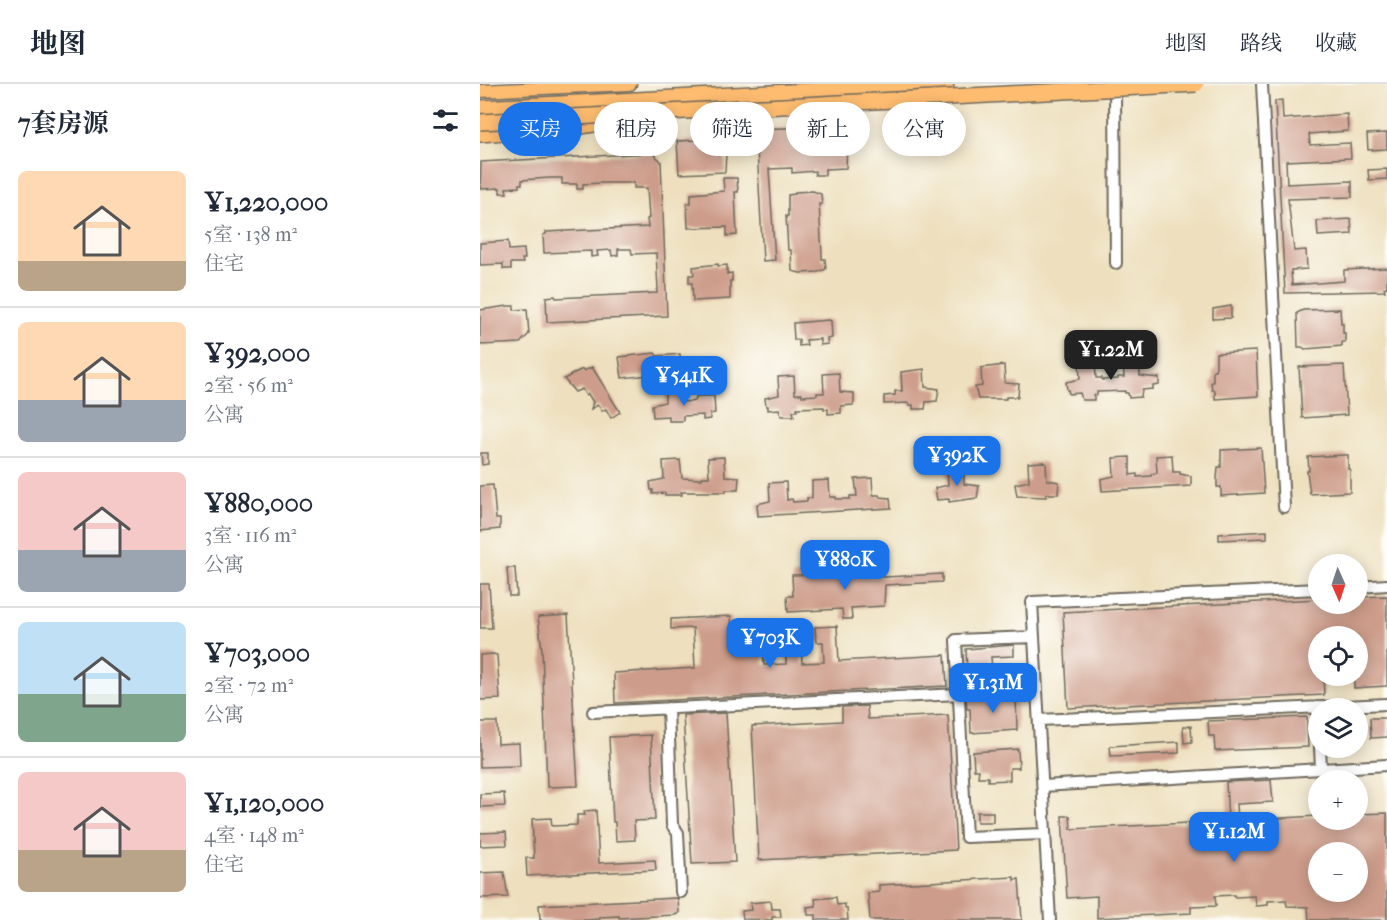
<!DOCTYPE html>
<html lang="zh">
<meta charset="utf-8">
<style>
body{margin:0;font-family:"IM FELL French Canon","Noto Serif SC",serif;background:#f6f6f7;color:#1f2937;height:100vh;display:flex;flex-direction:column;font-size:22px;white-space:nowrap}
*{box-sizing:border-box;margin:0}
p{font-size:20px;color:#747a83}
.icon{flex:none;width:33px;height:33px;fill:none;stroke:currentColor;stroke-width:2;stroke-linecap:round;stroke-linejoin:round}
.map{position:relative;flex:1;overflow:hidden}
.drawer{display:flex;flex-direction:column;background:#fff;width:480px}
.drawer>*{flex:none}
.banner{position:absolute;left:18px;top:18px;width:570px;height:54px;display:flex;gap:12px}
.needle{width:39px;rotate:177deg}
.fabs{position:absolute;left:828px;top:470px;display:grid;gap:12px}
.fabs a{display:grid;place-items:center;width:60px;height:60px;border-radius:50%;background:#fff;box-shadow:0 3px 15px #0003;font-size:30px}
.price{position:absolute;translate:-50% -51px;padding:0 14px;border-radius:12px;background:#1a73e8;color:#fff;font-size:20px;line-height:39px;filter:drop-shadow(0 2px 3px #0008)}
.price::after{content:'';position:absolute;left:50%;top:36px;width:18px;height:14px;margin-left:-9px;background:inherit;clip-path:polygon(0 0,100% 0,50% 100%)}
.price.selected{background:#222;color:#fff}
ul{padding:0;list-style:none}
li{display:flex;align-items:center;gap:18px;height:150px;padding:0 18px}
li+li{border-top:2px solid #e0e1e3}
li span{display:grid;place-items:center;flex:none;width:168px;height:120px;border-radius:9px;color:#555}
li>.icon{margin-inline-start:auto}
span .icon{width:72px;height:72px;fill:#fffc;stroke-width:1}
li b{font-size:26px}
h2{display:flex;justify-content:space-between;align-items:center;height:72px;padding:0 18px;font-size:26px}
.tag{padding:0 21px;border-radius:27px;background:#fff;box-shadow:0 3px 15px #0003;font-size:21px;line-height:54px}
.tag.selected{background:#1a73e8;color:#fff}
header{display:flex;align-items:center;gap:36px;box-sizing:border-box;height:84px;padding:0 30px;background:#fff;border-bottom:2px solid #e0e1e3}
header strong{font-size:28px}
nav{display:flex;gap:33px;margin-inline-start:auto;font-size:21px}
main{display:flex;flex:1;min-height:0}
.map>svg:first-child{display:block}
.building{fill:#cd9c8a;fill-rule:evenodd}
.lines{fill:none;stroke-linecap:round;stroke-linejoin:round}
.minor-casing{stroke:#6f6a5e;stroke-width:14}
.major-casing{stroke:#6f6a5e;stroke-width:15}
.highway-casing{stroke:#6f6a5e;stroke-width:18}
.minor{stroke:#fff;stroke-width:10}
.major{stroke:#fdbc70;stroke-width:12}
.highway{stroke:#fdbc70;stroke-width:15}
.highway-bridge-casing{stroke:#6f6a5e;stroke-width:18;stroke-linecap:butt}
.highway-bridge{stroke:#fdbc70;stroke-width:15}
</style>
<header>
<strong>地图</strong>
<nav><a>地图</a><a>路线</a><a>收藏</a></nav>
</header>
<main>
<section class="drawer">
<h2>7套房源<svg class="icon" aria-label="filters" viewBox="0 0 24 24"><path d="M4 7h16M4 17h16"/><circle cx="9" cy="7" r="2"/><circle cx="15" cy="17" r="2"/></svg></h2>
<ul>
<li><span style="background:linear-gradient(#ffd9b3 75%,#b9a48a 0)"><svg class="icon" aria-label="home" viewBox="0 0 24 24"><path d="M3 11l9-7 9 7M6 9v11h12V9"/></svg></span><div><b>¥1,220,000</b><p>5室 · 138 m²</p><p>住宅</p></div></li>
<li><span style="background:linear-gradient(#ffd9b3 65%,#9aa5b1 0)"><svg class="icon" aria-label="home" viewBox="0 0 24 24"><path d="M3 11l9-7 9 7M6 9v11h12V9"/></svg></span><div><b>¥392,000</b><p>2室 · 56 m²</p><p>公寓</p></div></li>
<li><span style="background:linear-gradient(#f6c9c9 65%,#9aa5b1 0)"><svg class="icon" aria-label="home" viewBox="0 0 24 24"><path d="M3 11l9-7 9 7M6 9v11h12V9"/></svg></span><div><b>¥880,000</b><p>3室 · 116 m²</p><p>公寓</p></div></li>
<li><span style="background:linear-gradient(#bfe0f5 60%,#7fa58c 0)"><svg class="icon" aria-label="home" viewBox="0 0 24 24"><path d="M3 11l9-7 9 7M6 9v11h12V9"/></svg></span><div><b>¥703,000</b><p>2室 · 72 m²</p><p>公寓</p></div></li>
<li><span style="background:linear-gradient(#f6c9c9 65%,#b9a48a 0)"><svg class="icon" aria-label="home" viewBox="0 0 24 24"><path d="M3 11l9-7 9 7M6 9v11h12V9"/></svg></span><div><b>¥1,120,000</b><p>4室 · 148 m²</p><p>住宅</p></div></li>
</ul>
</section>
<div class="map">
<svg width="907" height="836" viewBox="0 0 907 836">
<rect width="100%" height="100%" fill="#fdfcf7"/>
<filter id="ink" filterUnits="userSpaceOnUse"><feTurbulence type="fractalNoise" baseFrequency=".0167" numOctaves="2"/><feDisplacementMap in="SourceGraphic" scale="12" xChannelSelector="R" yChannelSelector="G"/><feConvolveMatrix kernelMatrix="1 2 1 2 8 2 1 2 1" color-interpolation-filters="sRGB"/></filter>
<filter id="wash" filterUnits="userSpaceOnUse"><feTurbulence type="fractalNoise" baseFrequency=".008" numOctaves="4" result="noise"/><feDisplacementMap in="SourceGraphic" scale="24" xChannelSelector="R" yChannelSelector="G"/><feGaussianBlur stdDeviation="1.35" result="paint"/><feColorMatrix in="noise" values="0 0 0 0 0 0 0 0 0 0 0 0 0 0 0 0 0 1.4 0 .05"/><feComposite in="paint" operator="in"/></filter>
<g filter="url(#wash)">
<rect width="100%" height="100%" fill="#eee0be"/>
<g id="blocks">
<!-- building -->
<path class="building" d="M802,16L803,35L867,30L868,47L829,50L830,61L870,59L871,74L806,77L807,100L872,97V113L808,115L814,167L826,166L827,185L811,186L812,201L864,197V186L907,184V203L904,204L905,207L805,209L795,17Z
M364,42L365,60H367L366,84L345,85V91H335V87L312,89V84L289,85L295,176L283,177L276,45Z
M907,49V65L888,66L887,50Z
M240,55V69H246L245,88L199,90L197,57Z
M172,69L181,77L187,232L67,238L66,213L75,212L76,214L177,209V206L178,205L176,169L152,170L151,165H138V171L132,172L131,166L117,167L118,172L111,173V167L64,169L63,151L66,150V148L168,143L167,135L169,134L167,104H154V99H122L103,100V105H97V100H82V94H69L42,96V100H39V103L26,104L27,109H20V104L0,105L1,78Z
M907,85V95L889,96L888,86Z
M243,94H257L258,108H255L257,151L247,152V143L208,144L207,119H211V110L244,107Z
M333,107L341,110L342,120H339L342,171V175H345L346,185L338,188L320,189L312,187L311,166H308L306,132H308V111L315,110V108Z
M871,135L872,150L838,152L837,137Z
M28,157L29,166L44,165L45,175H42L43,179H31V185H23V180L0,181V159Z
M238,180V182L247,181V190L252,189V197H250V215L213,217L212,199H209V191H214L213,183Z
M28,222H34V226L47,225L49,250L40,259L0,261V226Z
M751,222V234L733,235V225Z
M860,225L861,239H863V249H865V258H862V262L825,265L822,263H818L817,229L823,226Z
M349,236L351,237L352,254L347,255L348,260L340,261V255L326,256L327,261L319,262V256H314L313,239Z
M776,267L778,312L735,315V306H732L731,298H733V286H735L736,283V269Z
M175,269L177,272L200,270L201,286L198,288L142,294L139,273Z
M659,273L660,292L679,294V301L673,302V305L662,306L661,313L649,314L648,309H645V307L617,308V311H614V316H602L600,309L589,310L588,306H587L586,298L600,295L599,277L615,276L616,294H622V296L638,295V293H644L643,274Z
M524,281L525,299L539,300L538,313H526V315H498L495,303L502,302L501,284Z
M864,281L867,331L822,334L819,283Z
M112,283L140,328L131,334L126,325L122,327L118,321L111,325L113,318L108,310L106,312L102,305L95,308L84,295L96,288L103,285L104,287Z
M444,285L445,303L459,305L457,317L446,318L445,325H433V321H429V319L404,320V312L415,311V307H422L421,288Z
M359,289L360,308L374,309V318L373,321L361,322V329L348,330V325H344V323L317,324V327H313L314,332H301L299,325L288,326V322H286L285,314L299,311L298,293L314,292L315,310H322V312L337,311V309H344L343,290Z
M200,305L201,318L215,317L216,313L218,312H234L235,329L230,330V335L223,336V331L203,332V337H189V332L173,333L172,321L185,318V306Z
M781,364L784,409L741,412V403H737V395L738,383H741V366Z
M1,369H8V380L2,381Z
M692,371L693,388H700V390L711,392V402L622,407L621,395L634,392L633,374L650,373V391L657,390V393L671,392V390L677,389L676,372Z
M864,371H868V385H870V408L830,410L827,387H829L828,373Z
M244,373L245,392L259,393L258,406H246V408H201L202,411H185V409L173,410V406H171L170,398L184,395L183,377L200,376L202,394L222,395V393H229L228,374Z
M564,378L566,380L567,396L579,398L578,410H566V413L537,412L535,400L549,397L548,379Z
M484,382V400L499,402L497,414L469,418V415L457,416L455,404L468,401L467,383Z
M392,394L393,411H399L400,413L410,414L411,424L278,432L277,420L290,417L289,399L306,398L307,416L312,415L313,418L327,417V414H332V397L349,396L350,413H356V415H370V412H377L375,395Z
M13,401L16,435H20V445L0,447V402Z
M787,447V454L739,456V450Z
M27,484H35L37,512H29Z
M358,490L405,493L462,490V498L405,501L404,522L371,524L372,535H363L362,525L308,528L307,512H313L312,491Z
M0,500H9L12,544H0Z
M907,512V602L874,604V591H878V552H838V591H843L844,611L588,624L583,528L838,515V519H878V513Z
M88,531L98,702L67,703L62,566L58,533Z
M251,532L252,547L282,546L284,581L306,580V564L321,563L322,579L344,578L343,558H336L335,543L357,542L359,577L465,571L467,602L135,619L134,589L215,584L213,544L191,545V535Z
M534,561V572L511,573L512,586L487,588L486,565Z
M13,570L17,571L20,615L0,616V571Z
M536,612L537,646L491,649L490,625H487L486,614Z
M387,622L388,635L468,631L476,766L279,776L272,642L362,637V623Z
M246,629L255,778L212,780L203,631Z
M827,633L828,663L735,667L734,652H729L728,637Z
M890,634H907V653L891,654Z
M0,638H17L18,660L39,659L40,682L0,683Z
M711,642L712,658L704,659L703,643Z
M171,651L175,736L154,737L155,756L136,757L135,738H133L129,653Z
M699,658V669L631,672L630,662Z
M538,665L539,684H530V696L508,697V693H498L499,686H494L493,668Z
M791,696L793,718L757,720L758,737L772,736V732H781V735L838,732V735H878V730L907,729V836H829L828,823L807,822L806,816L788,817V821L776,822L775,812L755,813L754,811L735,812L736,822L711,823V829L617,834V812L587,814L582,732H590L591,745L748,737L746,698ZM838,768H878V807H838Z
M24,709L25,722L0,723V710Z
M116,726L119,779L175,776L176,786L47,792L46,774H54L52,735L71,734L72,742L97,741V731H105L104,727Z
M497,728H513V738H497Z
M26,748L27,761L0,762V749Z
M24,788L28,813L0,814V789Z
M534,793V796L539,795L542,836H390L388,809L399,808V801Z
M356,813L357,821L365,820V824H367L368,836H336V831H328L327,823L336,822L335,815Z
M196,814L198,815L199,829L195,831L139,834V832L120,833V835L108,836H60L59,821Z
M291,817L292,825H300L301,833H292V836L263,835L262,827L271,826L270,819Z"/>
</g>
</g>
<g filter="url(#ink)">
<use href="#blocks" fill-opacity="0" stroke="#6f6a5e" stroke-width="1.5"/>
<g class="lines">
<!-- minor casing -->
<g class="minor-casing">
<path id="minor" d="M635,0L636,179
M782,0L804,423
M878,503L907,501
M554,553L476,556L486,753L565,750
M837,623L838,644
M188,624L192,741L198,749L201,808
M113,628L479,610
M559,636L907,620
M840,663L841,685
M563,702L907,681
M570,836L552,518L838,505"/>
</g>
<!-- major casing -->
<g class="major-casing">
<path id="major" d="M0,7L150,0"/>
</g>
<!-- highway casing -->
<g class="highway-casing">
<path id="highway" d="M0,24L466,0
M0,50L95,43L137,36"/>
</g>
<!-- minor -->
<use href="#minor" class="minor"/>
<!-- major -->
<use href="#major" class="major"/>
<!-- highway -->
<use href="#highway" class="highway"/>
<!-- highway-bridge casing -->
<g class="highway-bridge-casing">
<path id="highway-bridge" d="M0,38L716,0"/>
</g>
<!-- highway-bridge -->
<use href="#highway-bridge" class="highway-bridge"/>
</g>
</g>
</svg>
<div class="fabs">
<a><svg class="needle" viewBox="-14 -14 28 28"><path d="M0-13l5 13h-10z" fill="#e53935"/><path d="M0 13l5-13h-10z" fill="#747a83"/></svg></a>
<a><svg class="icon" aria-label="locate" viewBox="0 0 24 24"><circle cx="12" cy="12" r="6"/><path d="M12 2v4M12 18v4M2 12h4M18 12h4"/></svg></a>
<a><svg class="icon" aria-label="layers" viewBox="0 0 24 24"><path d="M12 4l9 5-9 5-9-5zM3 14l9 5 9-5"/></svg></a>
<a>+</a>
<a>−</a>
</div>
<b class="price selected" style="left:631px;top:297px">¥1.22M</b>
<b class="price" style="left:204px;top:323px">¥541K</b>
<b class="price" style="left:477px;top:403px">¥392K</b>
<b class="price" style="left:365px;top:507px">¥880K</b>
<b class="price" style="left:290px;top:585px">¥703K</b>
<b class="price" style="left:513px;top:630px">¥1.31M</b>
<b class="price" style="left:754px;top:779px">¥1.12M</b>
<div class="banner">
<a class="tag selected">买房</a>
<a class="tag">租房</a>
<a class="tag">筛选</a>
<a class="tag">新上</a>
<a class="tag">公寓</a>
</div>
</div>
</main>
